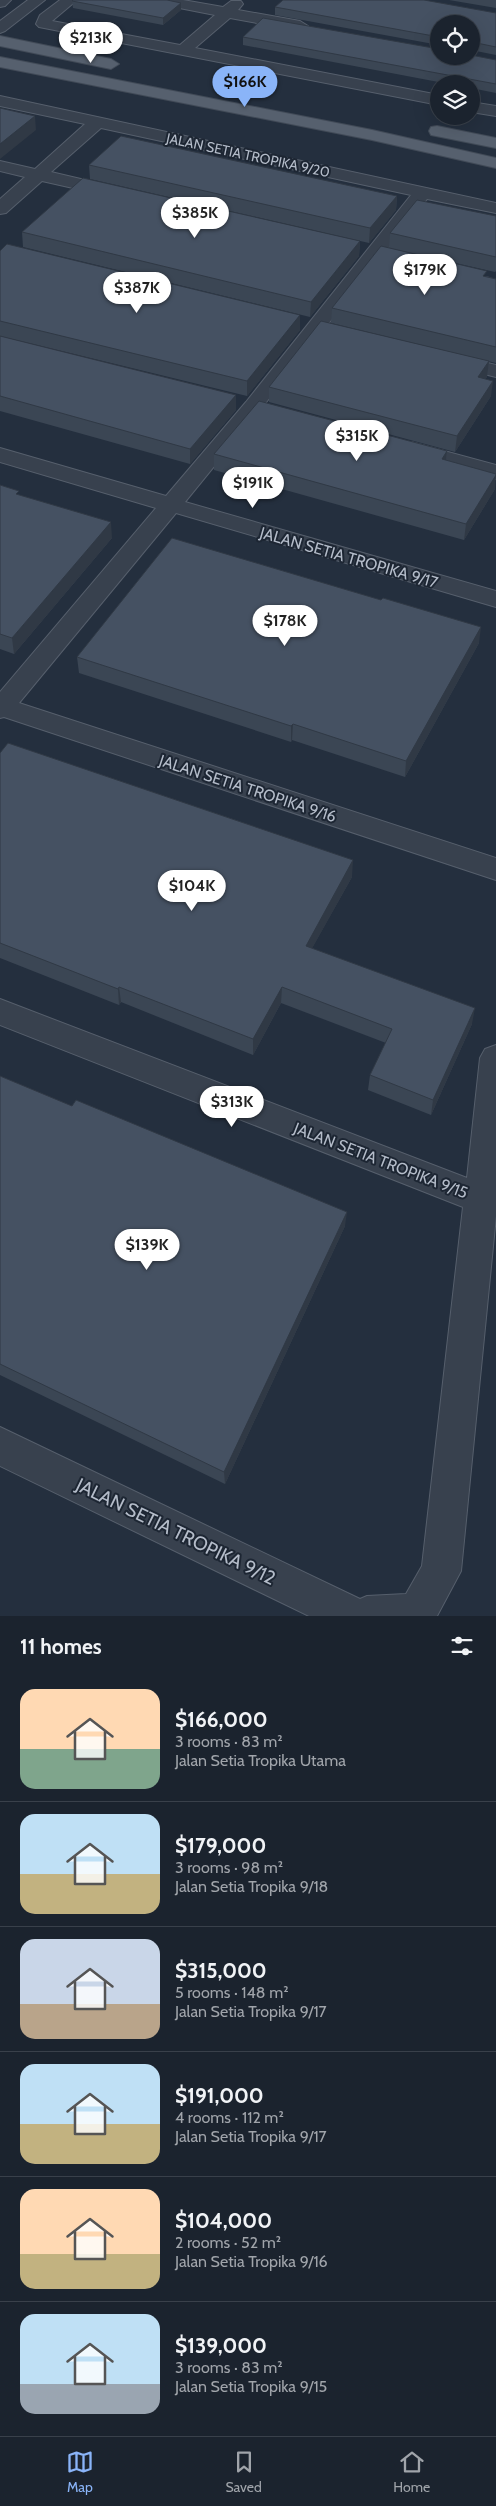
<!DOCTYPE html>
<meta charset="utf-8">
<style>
body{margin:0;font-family:Cabin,sans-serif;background:#242b36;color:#f1f3f6;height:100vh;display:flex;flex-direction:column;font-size:19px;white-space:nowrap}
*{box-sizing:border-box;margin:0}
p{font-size:16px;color:#a0a4aa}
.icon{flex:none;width:28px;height:28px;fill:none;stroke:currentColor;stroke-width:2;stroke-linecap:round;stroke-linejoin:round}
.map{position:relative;height:1616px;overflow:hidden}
.sheet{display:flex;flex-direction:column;background:#1b232e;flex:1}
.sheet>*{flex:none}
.tools{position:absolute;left:430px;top:15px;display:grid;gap:10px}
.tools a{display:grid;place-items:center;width:50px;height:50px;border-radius:50%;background:#1b232e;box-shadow:0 5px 20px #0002,0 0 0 1px #39404a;font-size:25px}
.price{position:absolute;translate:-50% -42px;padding:0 11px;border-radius:18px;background:#fff;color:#222;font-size:16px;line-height:32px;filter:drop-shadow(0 1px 2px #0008)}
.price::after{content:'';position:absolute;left:50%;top:30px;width:15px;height:11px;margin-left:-8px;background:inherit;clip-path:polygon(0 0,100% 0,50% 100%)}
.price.active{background:#8ab4f8;color:#111}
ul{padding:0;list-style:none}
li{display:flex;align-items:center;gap:15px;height:125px;padding:0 20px}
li+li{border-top:1px solid #39404a}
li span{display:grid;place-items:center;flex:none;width:140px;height:100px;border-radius:15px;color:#555}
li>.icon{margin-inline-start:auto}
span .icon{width:60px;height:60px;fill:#fffc;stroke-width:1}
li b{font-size:21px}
h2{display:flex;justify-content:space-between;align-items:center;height:60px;padding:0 20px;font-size:21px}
.tab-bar{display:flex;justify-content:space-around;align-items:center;height:70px;border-top:1px solid #39404a;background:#1b232e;font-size:14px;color:#a0a4aa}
.tab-bar a{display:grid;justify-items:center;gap:2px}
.tab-bar .active{color:#8ab4f8}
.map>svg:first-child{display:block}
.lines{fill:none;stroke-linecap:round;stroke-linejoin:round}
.minor-casing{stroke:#565f6c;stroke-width:2}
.major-casing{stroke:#414a57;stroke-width:2}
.minor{fill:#38414e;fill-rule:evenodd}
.major{fill:#56606e;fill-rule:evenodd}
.wall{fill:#3b4654}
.shaded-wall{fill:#303945}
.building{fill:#455162;stroke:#303945}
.labels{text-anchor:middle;stroke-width:4;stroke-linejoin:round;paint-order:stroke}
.far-street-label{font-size:14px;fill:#b4bcc9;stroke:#1d2633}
.street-label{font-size:16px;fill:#b4bcc9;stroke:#1d2633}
.near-street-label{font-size:19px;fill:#b4bcc9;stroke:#1d2633}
</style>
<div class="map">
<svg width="496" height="1616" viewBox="0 0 496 1616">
<rect width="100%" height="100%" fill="#242f3e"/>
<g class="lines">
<!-- minor casing -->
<g class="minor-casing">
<path id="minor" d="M0,0H11L5,6L0,7Z
M28,0H45L5,31L0,33V21Z
M60,0H77L52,21L180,45L215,15L159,4L152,0H183L223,7L231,1H241L243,4L238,10L300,21L308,26L300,31L230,18L195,48L439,95V105L39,27L36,24L40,15Z
M0,96L496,203V213L427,199L260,410L185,502L496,591V607L176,513L19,703L496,858V880L4,717L0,718V692L156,508L0,462V448L166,496L246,402L411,195L101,128L51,172L119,188L122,192L119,196L113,197L42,181L6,213L0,214V199L25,177L0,171V161L35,169L85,124L0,106Z
M471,102L496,106V116L471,112Z
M451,354L496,365V377L444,364L441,360L444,356Z
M411,442L496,465V479L403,454L400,449L403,444Z
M0,999L467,1178L480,1058L485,1049L496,1045V1216L461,1571L437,1616H309L0,1466V1427L360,1599L367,1596L406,1594L422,1566L463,1207L0,1025Z"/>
</g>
<!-- major casing -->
<g class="major-casing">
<path id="major" d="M0,36L111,59L119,64L111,69L0,46Z
M0,57L372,130L496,158V168L372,140L0,67Z
M437,126L496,138V148L431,135L429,131L431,127Z"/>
</g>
<!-- minor -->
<use href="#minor" class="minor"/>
<!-- major -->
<use href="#major" class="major"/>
</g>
<!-- wall -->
<path class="wall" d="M449,0H496V8Z
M72,1L181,3V10L163,25L73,8Z
M275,7L496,13V55L471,50V24H439V45L275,15Z
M243,37L496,60V93L471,88V84H449L243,45Z
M89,165L397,196L396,210L369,243L90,179Z
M496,216V271L495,272L389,248L390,233Z
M22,232L360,241L359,256L310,317L23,247Z
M0,251L300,330L247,396L0,336Z
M487,276L496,279V363L331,323L332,308Z
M0,336L236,410L190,464L0,411Z
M489,361L487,377L485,379L491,396L455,452L269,402V387Z
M447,451L446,460L495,489L464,540L214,470V454Z
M0,485L19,495L112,538L14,654L0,649Z
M479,643L405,777L292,740L291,742L79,673L77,657Z
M0,753L352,877L312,948L472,1024L431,1115L368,1090L370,1075L386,1043L281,1003L253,1055L121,1002L119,1005L0,958Z
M0,1076L345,1226L225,1484L0,1375Z"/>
<!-- shaded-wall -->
<path class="shaded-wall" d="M181,3V10L163,25V18Z
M35,116L36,130L0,159V144Z
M397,196L396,210L369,243L370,228Z
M360,241L359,256L310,317L311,302Z
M300,315V330L247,396V381Z
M489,361L487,377L476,393L478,377Z
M493,381L491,396L455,452L457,436Z
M236,395V410L190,464V449Z
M447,451L445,467L442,459Z
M496,475L495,489L464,540L466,524Z
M111,522L112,538L14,654L12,638Z
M481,627L479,643L405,777L406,761Z
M293,724L292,740L291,742V726Z
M353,860L352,877L305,961L306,946Z
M119,987L121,1002L119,1005L118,989Z
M282,987L281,1003L253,1055V1039Z
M475,1008L472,1024L431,1115L433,1100Z
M347,1212L345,1226L225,1484L224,1472Z"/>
<!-- building -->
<path class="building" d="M73,0H167L181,3L163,18L72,1Z
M283,0H424L496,13V47L472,42L471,44V24H439V37L275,7Z
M263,18L439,49V56H471V55L496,60V84L243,37Z
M0,108L35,116L0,144Z
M121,136L397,196L370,228L89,165Z
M83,178L360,241L311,302L22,232Z
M417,200L496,216V257L390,233Z
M7,244L300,315L247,381L0,321V251Z
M381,246L487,271L483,276L496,279V347L332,308Z
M321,321L489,361L478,377L493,381L457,436L269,387Z
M0,336L236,395L190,449L0,396Z
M259,401L447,451L442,459L496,474V475L466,524L214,454Z
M0,485L19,491L16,494L111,522L12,638L0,634Z
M172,538L381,600L383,598L481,627L406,761L293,724L291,726L77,657Z
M8,743L353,860L306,946L475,1008L433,1100L370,1075L392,1029L282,987L253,1039L119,987L118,989L0,943V753Z
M0,1076L72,1106L76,1100L347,1212L224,1472L0,1364Z"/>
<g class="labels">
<!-- far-street labels -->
<g class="far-street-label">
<text transform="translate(248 155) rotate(12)" y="5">JALAN SETIA TROPIKA 9/20</text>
</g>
<!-- street labels -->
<g class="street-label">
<text transform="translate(349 557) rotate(16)" y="6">JALAN SETIA TROPIKA 9/17</text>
<text transform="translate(248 788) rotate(18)" y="6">JALAN SETIA TROPIKA 9/16</text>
<text transform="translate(381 1160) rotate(21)" y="6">JALAN SETIA TROPIKA 9/15</text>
</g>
<!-- near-street labels -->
<g class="near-street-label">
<text transform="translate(176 1531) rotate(26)" y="7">JALAN SETIA TROPIKA 9/12</text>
</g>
</g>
</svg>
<div class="tools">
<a><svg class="icon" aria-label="locate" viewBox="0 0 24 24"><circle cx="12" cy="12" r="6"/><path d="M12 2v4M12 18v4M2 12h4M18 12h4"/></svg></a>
<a><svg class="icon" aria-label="layers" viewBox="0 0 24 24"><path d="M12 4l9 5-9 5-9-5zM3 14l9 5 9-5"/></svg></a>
</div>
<b class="price" style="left:91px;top:64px">$213K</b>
<b class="price active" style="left:245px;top:108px">$166K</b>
<b class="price" style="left:195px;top:239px">$385K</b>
<b class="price" style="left:425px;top:296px">$179K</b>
<b class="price" style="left:137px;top:314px">$387K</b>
<b class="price" style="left:357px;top:462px">$315K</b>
<b class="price" style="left:253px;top:509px">$191K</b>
<b class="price" style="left:285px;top:647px">$178K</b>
<b class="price" style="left:192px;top:912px">$104K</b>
<b class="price" style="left:232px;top:1128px">$313K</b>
<b class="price" style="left:147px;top:1271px">$139K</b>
</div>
<section class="sheet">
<h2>11 homes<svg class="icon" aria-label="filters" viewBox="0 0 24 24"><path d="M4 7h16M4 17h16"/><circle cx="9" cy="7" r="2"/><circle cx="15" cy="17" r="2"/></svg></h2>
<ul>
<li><span style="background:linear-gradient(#ffd9b3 60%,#7fa58c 0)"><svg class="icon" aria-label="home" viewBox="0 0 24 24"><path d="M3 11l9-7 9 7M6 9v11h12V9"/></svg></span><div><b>$166,000</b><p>3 rooms · 83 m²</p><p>Jalan Setia Tropika Utama</p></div></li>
<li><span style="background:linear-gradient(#bfe0f5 60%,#c2b280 0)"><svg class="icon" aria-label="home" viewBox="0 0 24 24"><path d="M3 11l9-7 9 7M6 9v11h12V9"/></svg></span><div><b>$179,000</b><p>3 rooms · 98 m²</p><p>Jalan Setia Tropika 9/18</p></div></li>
<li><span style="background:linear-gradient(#c9d6e8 65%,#b9a48a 0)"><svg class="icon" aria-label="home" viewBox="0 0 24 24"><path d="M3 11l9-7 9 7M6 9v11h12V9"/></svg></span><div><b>$315,000</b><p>5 rooms · 148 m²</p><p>Jalan Setia Tropika 9/17</p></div></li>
<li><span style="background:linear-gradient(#bfe0f5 60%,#c2b280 0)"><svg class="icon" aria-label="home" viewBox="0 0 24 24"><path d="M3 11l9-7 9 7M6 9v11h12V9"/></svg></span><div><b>$191,000</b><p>4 rooms · 112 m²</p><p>Jalan Setia Tropika 9/17</p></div></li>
<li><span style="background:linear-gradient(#ffd9b3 65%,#c2b280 0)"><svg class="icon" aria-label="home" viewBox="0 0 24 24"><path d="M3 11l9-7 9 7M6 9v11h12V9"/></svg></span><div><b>$104,000</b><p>2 rooms · 52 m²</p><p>Jalan Setia Tropika 9/16</p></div></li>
<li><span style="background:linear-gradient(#bfe0f5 70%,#9aa5b1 0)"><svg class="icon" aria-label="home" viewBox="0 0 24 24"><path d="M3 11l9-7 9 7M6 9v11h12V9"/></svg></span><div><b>$139,000</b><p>3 rooms · 83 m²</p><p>Jalan Setia Tropika 9/15</p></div></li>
</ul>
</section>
<nav class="tab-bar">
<a class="active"><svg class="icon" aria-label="map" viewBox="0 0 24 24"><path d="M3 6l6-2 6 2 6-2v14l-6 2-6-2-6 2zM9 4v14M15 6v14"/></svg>Map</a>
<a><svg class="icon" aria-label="saved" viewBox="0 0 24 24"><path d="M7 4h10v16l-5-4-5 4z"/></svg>Saved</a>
<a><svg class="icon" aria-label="home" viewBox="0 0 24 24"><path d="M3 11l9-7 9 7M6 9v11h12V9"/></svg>Home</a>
</nav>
